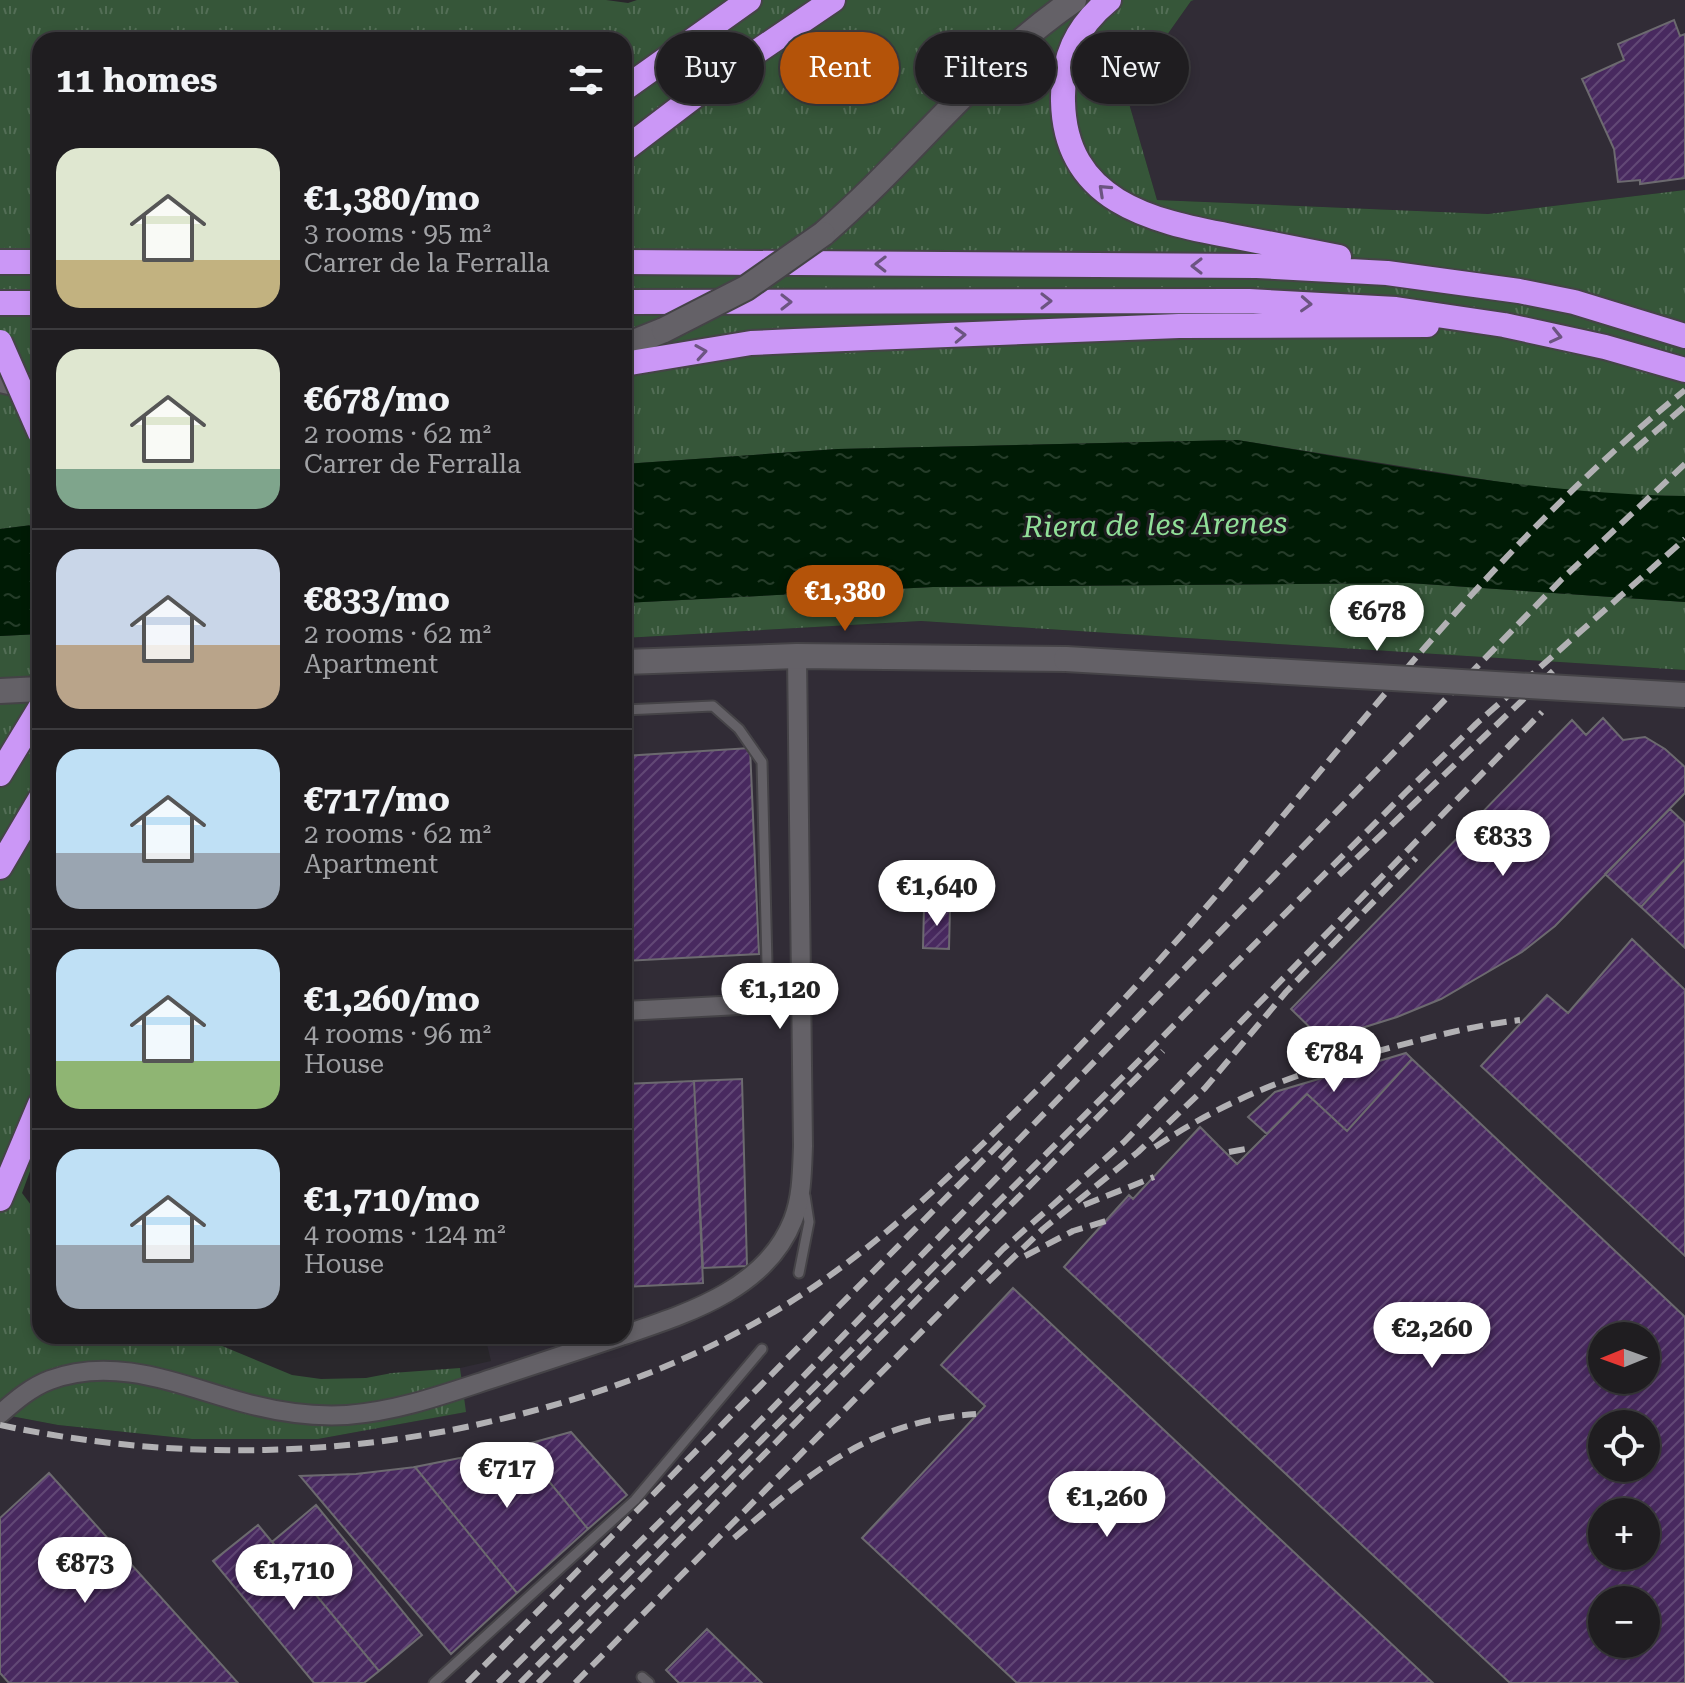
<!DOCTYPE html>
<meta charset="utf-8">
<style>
body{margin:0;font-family:"Roboto Serif",serif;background:#272629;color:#f1f3f6;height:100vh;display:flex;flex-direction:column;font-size:30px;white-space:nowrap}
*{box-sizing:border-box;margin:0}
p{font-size:26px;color:#a1a2a5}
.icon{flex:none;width:44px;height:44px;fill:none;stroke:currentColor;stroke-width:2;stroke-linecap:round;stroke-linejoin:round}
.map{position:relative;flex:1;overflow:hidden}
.side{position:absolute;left:32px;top:32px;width:600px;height:1312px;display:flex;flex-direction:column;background:#1f1d20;border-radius:24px;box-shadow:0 4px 12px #0003,0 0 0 2px #3c3b3e}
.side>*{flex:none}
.guide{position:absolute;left:656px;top:32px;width:760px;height:72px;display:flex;gap:16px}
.needle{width:52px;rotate:269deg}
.fabs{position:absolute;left:1588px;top:1322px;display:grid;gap:16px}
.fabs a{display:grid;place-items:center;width:72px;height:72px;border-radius:50%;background:#1f1d20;box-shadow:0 4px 12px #0003,0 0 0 2px #3c3b3e;font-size:40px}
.price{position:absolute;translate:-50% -68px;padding:0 18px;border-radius:28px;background:#fff;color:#222;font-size:26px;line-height:52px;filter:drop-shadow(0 2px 4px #0008)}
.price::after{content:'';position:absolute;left:50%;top:48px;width:24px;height:18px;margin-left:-12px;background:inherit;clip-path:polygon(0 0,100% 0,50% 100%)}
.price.on{background:#b45309;color:#fff}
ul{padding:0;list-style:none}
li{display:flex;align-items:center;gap:24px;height:200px;padding:0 24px}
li+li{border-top:2px solid #3c3b3e}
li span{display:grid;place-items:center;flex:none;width:224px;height:160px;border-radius:24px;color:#555}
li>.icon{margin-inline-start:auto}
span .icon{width:96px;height:96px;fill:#fffc;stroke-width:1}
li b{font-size:34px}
h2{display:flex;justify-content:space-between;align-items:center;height:96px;padding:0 24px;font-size:34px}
.chip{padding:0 28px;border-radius:36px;background:#1f1d20;box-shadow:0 4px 12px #0003,0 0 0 2px #3c3b3e;font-size:28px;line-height:72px}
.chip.on{background:#b45309;color:#fff}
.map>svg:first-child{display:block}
.built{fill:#312c36;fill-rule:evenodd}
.grass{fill:url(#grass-tufts)}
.water{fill:url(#water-ripples)}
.building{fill:url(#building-hatch);stroke:#6c6a6f;stroke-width:2;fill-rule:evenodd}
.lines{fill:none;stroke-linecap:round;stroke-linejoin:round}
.lane-casing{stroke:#454347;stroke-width:13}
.street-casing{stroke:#454347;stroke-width:22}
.secondary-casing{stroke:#454347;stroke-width:28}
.highway-casing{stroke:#454347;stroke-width:28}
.lane{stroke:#646167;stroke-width:9}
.street{stroke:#646167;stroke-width:18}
.secondary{stroke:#646167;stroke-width:24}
.highway{stroke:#cb97f6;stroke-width:24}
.rail{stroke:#b2b1b4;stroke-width:6;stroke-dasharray:16 8;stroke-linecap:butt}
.secondary-bridge-casing{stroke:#454347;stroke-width:28;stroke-linecap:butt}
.highway-bridge-casing{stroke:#454347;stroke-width:28;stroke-linecap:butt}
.secondary-bridge{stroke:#646167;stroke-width:24}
.highway-bridge{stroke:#cb97f6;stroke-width:24}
.oneway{stroke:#6c5481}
.labels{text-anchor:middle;stroke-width:6;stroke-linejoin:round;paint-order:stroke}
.water-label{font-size:30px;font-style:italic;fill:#90df98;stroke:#1f1d21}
</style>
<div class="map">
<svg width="1685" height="1683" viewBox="0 0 1685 1683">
<defs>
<pattern id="grass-tufts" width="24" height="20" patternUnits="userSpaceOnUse" patternTransform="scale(2)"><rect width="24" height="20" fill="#365639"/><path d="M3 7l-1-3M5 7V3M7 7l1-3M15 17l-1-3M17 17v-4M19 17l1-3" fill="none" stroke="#536e56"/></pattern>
<pattern id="water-ripples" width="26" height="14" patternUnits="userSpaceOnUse" patternTransform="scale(2)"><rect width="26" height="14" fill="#001b05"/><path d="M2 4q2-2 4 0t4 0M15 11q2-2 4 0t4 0" fill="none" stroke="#253c29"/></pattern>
<pattern id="building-hatch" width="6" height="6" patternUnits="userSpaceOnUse" patternTransform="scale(2)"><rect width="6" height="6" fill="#48295f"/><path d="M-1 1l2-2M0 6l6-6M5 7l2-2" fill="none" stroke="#624876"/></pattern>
</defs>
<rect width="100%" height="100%" fill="#29272b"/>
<!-- built -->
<path class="built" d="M1194,0H1685V190L1488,214L1157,200L1126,93L1191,1Z
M921,621L1685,670V1683H0V1414L58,1425L192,1439H318L465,1412L460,1368L491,1361L485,1336H624V638ZM1602,1336H1646V1380H1602ZM1602,1424H1646V1468H1602ZM1602,1512H1646V1556H1602ZM1602,1600H1646V1644H1602Z"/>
<!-- grass -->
<path class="grass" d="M0,0H606L628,3L637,0H1194L1191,1L1126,93L1157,200L1488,214L1685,190V496L1627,495L1525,486L1237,440L838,449L624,464V40H40V524L0,529Z
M1409,583L1685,602V670L921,621L624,638V603L933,587Z
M40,634V1144L22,1193L40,1217V1336H198L292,1375L321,1379L366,1378L392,1373L460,1368L466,1412L318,1439H192L58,1425L0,1414V636Z"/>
<!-- water -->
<path class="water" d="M1237,440C1386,464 1534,494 1685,496V602L1409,583L933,587L624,603V464L838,449Z
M40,524V634L0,636V529Z"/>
<!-- building -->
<path class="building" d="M1674,20L1680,36L1685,34V178L1640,184V180L1618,182L1614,149L1582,79L1624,60L1618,44Z
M1603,718L1623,740L1645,737L1665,749L1685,767V793L1555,926L1522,952L1441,999L1397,1017L1323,1040L1291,1009L1572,720L1586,735Z
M750,748L759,954L624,961V756Z
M1670,809L1685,823V859L1641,907L1605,874Z
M1685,859V948L1641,907Z
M924,907H950L949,949L923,948Z
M1632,939L1685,990V1256L1481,1066L1547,995L1568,1013Z
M1406,1053L1412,1059L1347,1131L1307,1094L1267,1134L1248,1117L1275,1092Z
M1412,1059L1685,1317V1683H1510L1064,1267L1129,1195L1133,1199L1200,1127L1237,1164L1307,1094L1347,1131ZM1602,1336H1646V1380H1602ZM1602,1424H1646V1468H1602ZM1602,1512H1646V1556H1602ZM1602,1600H1646V1644H1602Z
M742,1079L747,1266L703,1268L694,1081Z
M694,1081L703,1283L624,1287V1084Z
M1013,1288L1433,1683H1017L862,1538L985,1406L941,1365Z
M571,1432L627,1495L588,1529L520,1446Z
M520,1446L588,1529L517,1593L415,1467Z
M415,1467L517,1593L451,1654L300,1476L356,1474Z
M49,1473L238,1683H9L0,1673V1518Z
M316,1505L422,1635L379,1671L272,1542Z
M258,1525L379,1671L364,1683H314L213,1561Z
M707,1629L762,1683H679L666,1670Z"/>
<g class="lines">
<!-- lane casing -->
<g class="lane-casing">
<path id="lane" d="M624,710L713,706L739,729L762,762L768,1004
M799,1273L809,1222L805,1196
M642,1677L649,1683
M434,1683L635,1500L762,1349"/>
</g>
<!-- street casing -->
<g class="street-casing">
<path id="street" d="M624,1011L800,1002
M624,1335C688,1313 766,1289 793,1220C802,1197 802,1171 803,1146L797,656
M0,1414C15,1401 31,1387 50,1380C116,1355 182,1386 245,1403C278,1412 313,1417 347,1415C399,1411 445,1394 494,1378C536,1364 579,1350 621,1336"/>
</g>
<!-- secondary casing -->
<g class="secondary-casing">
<path id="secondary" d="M823,234C910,159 979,65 1074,0
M624,346L664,330
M0,380L40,389
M624,662L797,656L1066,659
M0,691L40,689"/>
</g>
<!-- highway casing -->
<g class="highway-casing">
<path id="highway" d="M1109,0C1076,27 1062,58 1063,101C1065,201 1150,221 1231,236C1267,243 1303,250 1339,257
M624,89L749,0
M624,150L721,76L833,0
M0,262H40
M624,262L1257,266L1387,273L1519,291L1574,302L1685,336
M624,302L1249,301L1396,309L1504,325L1605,347L1685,370
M0,303H40
M624,364L751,343L794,341L1179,326L1427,325
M0,774L40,708
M0,867L40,799
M0,1199L40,1104"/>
</g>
<!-- lane -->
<use href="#lane" class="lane"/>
<!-- street -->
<use href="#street" class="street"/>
<!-- secondary -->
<use href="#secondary" class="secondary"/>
<!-- highway -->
<use href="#highway" class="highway"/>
<!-- rail -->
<path class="rail" d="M1635,449L1685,406
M1339,875L1553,671
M1155,1147C1231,1096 1305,1070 1393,1047C1435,1036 1476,1025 1520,1020
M1229,1152L1251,1148
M1000,1159L1562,579L1685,464
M1084,1205L1154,1177
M1025,1256L1073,1231L1106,1221
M988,1282L1043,1229L1138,1152L1205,1088L1286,992L1416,858
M0,1425C155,1458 316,1459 471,1426C575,1403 675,1370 767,1316C866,1259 945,1182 1026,1101C1095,1032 1162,959 1226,884C1372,711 1507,534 1685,390
M734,1538C811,1472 870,1421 976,1414
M467,1683L1004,1139
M498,1683L719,1463L1020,1154
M520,1683L1406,792L1476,724L1685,539
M538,1683L1163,1051
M575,1683L1003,1249L1124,1142L1542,712"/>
<!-- secondary-bridge casing -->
<g class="secondary-bridge-casing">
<path id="secondary-bridge" d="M664,330L746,288L823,234
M1066,659L1685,695"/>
</g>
<!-- highway-bridge casing -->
<g class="highway-bridge-casing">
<path id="highway-bridge" d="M0,342L40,433"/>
</g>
<!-- secondary-bridge -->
<use href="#secondary-bridge" class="secondary-bridge"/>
<!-- highway-bridge -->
<use href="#highway-bridge" class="highway-bridge"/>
</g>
<!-- one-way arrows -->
<defs><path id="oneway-chevron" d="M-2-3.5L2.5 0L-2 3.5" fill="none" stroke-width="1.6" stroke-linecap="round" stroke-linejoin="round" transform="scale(2)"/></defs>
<g class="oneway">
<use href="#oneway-chevron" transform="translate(1104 190) rotate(-137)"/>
<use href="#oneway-chevron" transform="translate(881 264) rotate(-179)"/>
<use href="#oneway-chevron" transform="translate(1197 266) rotate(180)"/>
<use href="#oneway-chevron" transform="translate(1046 301)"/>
<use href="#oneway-chevron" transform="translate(786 302)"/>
<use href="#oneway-chevron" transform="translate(1306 304) rotate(3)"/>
<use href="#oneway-chevron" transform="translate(960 335) rotate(-2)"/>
<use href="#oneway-chevron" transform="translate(1556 336) rotate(13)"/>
<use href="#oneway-chevron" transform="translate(701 352) rotate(-9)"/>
</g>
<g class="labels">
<!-- water labels -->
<g class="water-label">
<text transform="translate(1155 525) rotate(-1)" y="10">Riera de les Arenes</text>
</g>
</g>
</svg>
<div class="fabs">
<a><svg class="needle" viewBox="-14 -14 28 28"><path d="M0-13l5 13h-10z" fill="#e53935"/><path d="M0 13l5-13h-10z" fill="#a1a2a5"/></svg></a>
<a><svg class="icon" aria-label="locate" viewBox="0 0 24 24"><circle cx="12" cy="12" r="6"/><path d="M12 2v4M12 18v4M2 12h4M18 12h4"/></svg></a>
<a>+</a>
<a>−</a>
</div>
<b class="price on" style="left:845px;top:633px">€1,380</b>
<b class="price" style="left:1377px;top:653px">€678</b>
<b class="price" style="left:1503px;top:878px">€833</b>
<b class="price" style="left:937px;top:928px">€1,640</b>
<b class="price" style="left:780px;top:1031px">€1,120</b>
<b class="price" style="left:1334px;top:1094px">€784</b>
<b class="price" style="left:1432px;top:1370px">€2,260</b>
<b class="price" style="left:507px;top:1510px">€717</b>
<b class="price" style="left:1107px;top:1539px">€1,260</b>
<b class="price" style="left:85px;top:1605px">€873</b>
<b class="price" style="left:294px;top:1612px">€1,710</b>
<div class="guide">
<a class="chip">Buy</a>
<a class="chip on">Rent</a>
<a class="chip">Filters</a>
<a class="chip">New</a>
</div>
<section class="side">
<h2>11 homes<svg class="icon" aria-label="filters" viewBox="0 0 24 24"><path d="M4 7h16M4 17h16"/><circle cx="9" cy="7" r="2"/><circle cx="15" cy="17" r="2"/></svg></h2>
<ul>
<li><span style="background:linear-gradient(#dfe7d0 70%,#c2b280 0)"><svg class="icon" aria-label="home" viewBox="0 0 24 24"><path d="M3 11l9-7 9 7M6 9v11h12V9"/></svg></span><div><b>€1,380/mo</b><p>3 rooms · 95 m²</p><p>Carrer de la Ferralla</p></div></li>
<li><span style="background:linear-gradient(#dfe7d0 75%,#7fa58c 0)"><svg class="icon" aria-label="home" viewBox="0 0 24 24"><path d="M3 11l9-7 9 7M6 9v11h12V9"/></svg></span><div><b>€678/mo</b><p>2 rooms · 62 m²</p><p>Carrer de Ferralla</p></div></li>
<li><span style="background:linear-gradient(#c9d6e8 60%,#b9a48a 0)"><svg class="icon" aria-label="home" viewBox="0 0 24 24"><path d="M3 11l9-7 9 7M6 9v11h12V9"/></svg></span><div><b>€833/mo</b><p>2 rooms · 62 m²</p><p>Apartment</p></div></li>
<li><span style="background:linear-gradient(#bfe0f5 65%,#9aa5b1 0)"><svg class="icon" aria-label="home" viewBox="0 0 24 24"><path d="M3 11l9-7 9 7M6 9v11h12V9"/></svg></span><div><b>€717/mo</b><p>2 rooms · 62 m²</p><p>Apartment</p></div></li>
<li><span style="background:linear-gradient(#bfe0f5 70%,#8fb573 0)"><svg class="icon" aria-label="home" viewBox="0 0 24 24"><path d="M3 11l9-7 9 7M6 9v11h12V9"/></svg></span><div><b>€1,260/mo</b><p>4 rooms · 96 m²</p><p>House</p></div></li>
<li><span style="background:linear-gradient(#bfe0f5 60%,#9aa5b1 0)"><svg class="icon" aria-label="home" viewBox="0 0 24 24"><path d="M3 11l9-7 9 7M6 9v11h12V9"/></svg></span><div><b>€1,710/mo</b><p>4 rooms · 124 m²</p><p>House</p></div></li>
</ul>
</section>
</div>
